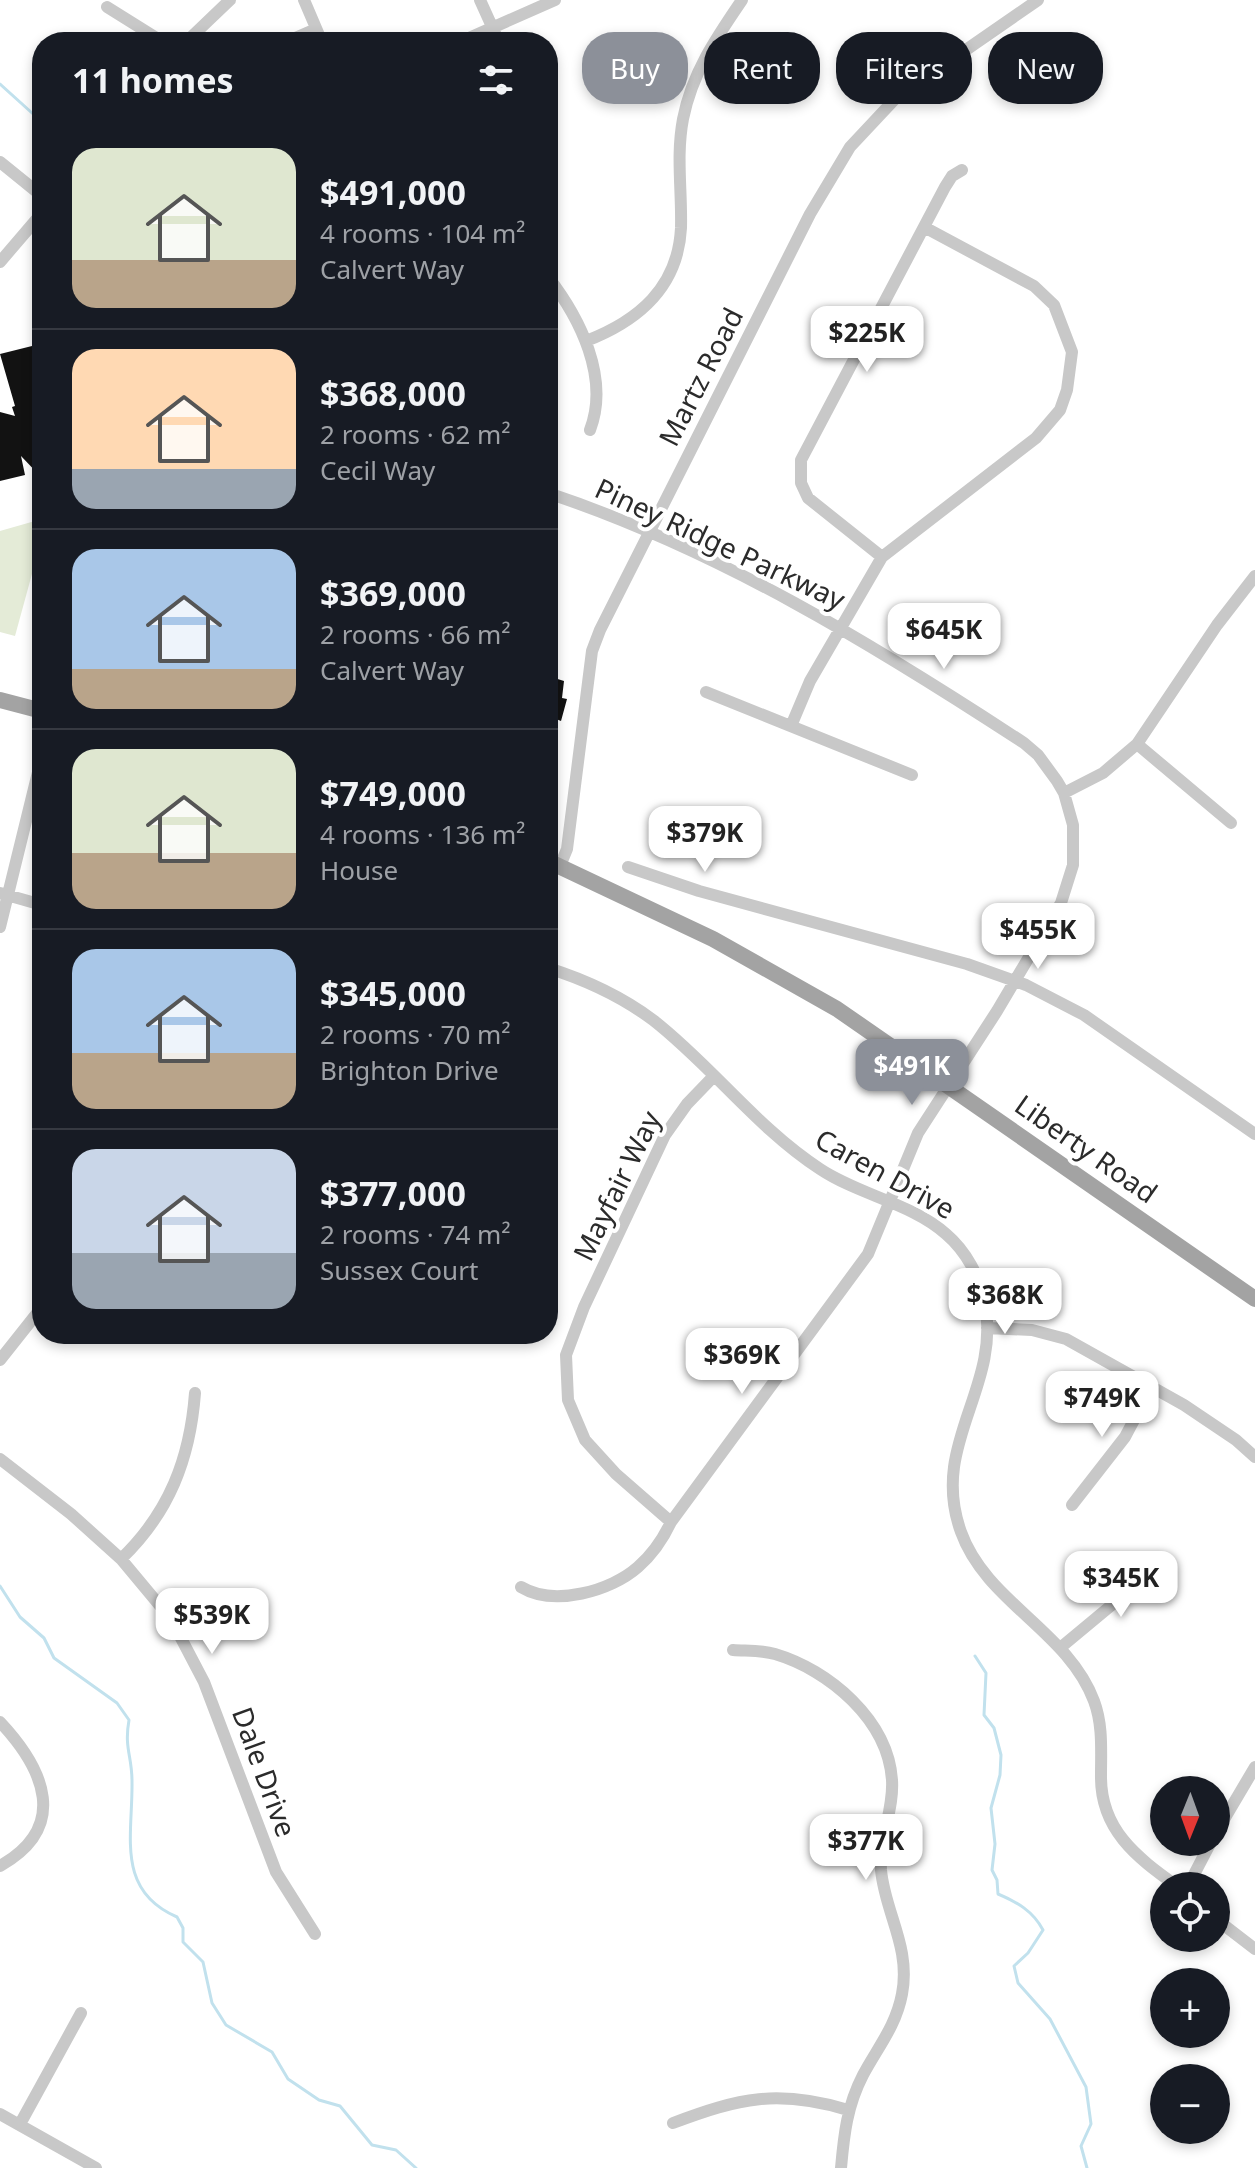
<!DOCTYPE html>
<meta charset="utf-8">
<style>
body{margin:0;font-family:"Noto Sans",sans-serif;background:#20242c;color:#f1f3f6;height:100vh;display:flex;flex-direction:column;font-size:30px;white-space:nowrap}
*{box-sizing:border-box;margin:0}
p{font-size:26px;color:#9ea1a6}
.icon{flex:none;width:44px;height:44px;fill:none;stroke:currentColor;stroke-width:2;stroke-linecap:round;stroke-linejoin:round}
.map{position:relative;flex:1;overflow:hidden}
.panel{position:absolute;left:32px;top:32px;width:526px;height:1312px;display:flex;flex-direction:column;background:#171b24;border-radius:32px;box-shadow:0 4px 12px #0003}
.panel>*{flex:none}
.hud{position:absolute;left:582px;top:32px;width:552px;height:72px;display:flex;gap:16px}
.needle{width:52px;rotate:181deg}
.buttons{position:absolute;left:1150px;top:1776px;display:grid;gap:16px}
.buttons a{display:grid;place-items:center;width:80px;height:80px;border-radius:50%;background:#171b24;box-shadow:0 4px 12px #0003;font-size:40px}
.price{position:absolute;translate:-50% -68px;padding:0 18px;border-radius:16px;background:#fff;color:#222;font-size:26px;line-height:52px;filter:drop-shadow(0 2px 4px #0008)}
.price::after{content:'';position:absolute;left:50%;top:48px;width:24px;height:18px;margin-left:-12px;background:inherit;clip-path:polygon(0 0,100% 0,50% 100%)}
.price.active{background:#8c9099;color:#fff}
ul{padding:0;list-style:none}
li{display:flex;align-items:center;gap:24px;height:200px;padding:0 40px}
li+li{border-top:2px solid #363941}
li span{display:grid;place-items:center;flex:none;width:224px;height:160px;border-radius:24px;color:#555}
li>.icon{margin-inline-start:auto}
span .icon{width:96px;height:96px;fill:#fffc;stroke-width:1}
li b{font-size:34px}
h2{display:flex;justify-content:space-between;align-items:center;height:96px;padding:0 40px;font-size:34px}
.pill{padding:0 28px;border-radius:32px;background:#171b24;box-shadow:0 4px 12px #0003;font-size:28px;line-height:72px}
.pill.active{background:#8c9099;color:#fff}
.map>svg:first-child{display:block}
.green{fill:#e4ebd7}
.lines{fill:none;stroke-linecap:round;stroke-linejoin:round}
.stream{stroke:#c1e1ed;stroke-width:3}
.building{fill:#121212}
.minor{stroke:#c8c8c8;stroke-width:12}
.major{stroke:#a3a3a3;stroke-width:16}
.labels{text-anchor:middle;stroke-width:8;stroke-linejoin:round;paint-order:stroke}
.street-label{font-size:28px;fill:#2b2b2b;stroke:#fff}
</style>
<div class="map">
<svg width="1255" height="2168" viewBox="0 0 1255 2168">
<rect width="100%" height="100%" fill="#fff"/>
<!-- green -->
<path class="green" d="M35,521L41,541L15,636L0,632V531Z"/>
<g class="lines">
<!-- stream -->
<path class="stream" d="M0,84L42,122
M0,1586L20,1617L44,1638L54,1658L117,1703L129,1720C124,1748 132,1756 132,1781C133,1835 115,1890 177,1917L183,1928V1942L203,1962L212,2003L226,2025L272,2052L288,2079L319,2100L340,2106L372,2145L396,2150L416,2168
M975,1656L986,1673L984,1715L994,1728L1001,1755L1000,1775L991,1808L995,1844L992,1870L997,1880L998,1894C1017,1902 1033,1911 1043,1930L1028,1953L1014,1966L1018,1983L1050,2019L1086,2087L1091,2124L1081,2146L1087,2168"/>
</g>
<!-- building -->
<path class="building" d="M32,346L42,395V478L21,456L25,475L0,481V412L15,416L12,407L15,406L0,354Z
M548,676L564,681L562,698L567,699L561,721L556,719L551,740H548Z"/>
<g class="lines">
<!-- minor -->
<path class="minor" d="M304,0L322,42
M480,0L499,42
M107,7L163,42
M186,42L230,0
M286,42L316,29
M460,42L555,0
M0,162L42,196
M0,262L42,213
M548,277C580,318 610,378 590,430
M586,341C638,321 678,288 681,228C682,190 676,156 683,119C692,73 716,38 742,0
M882,557L808,498L801,483V460L945,187L952,176L962,170
M706,692L912,775
M791,726L810,681L882,557L1036,438L1060,410L1067,390L1072,352L1054,305L1034,286L924,227
M1137,744L1231,823
M1064,793L1103,773L1137,744L1217,625L1255,576
M560,866L567,849L592,651L600,630L810,214L850,147L895,99L1038,0
M628,867L699,891L967,964L1026,985L1084,1015L1255,1134
M0,893L42,905
M0,927L42,756
M548,968C586,980 621,996 653,1020C712,1066 757,1128 820,1169C859,1195 911,1203 946,1234C966,1251 980,1277 985,1303C1001,1389 929,1444 961,1532C986,1602 1068,1631 1094,1701C1103,1725 1101,1750 1101,1775C1100,1829 1136,1857 1177,1886
M987,1328L1032,1330L1066,1339L1184,1405L1236,1440L1255,1457
M0,1360L42,1307
M0,1459L71,1514L121,1559L171,1619L204,1682L276,1872L315,1934
M1072,1505L1125,1437L1152,1386
M671,1522L616,1474L585,1440L568,1400L566,1355L584,1307L665,1135L687,1104L713,1077
M121,1559C169,1513 190,1459 195,1393
M521,1587C554,1607 611,1591 638,1567C653,1554 663,1539 671,1522L868,1254L918,1133L997,1011L1061,903L1073,865V825L1064,793L1057,781L1038,755L1024,743C874,645 719,550 548,493
M1060,1648L1137,1584L1170,1567
M733,1650C747,1651 761,1650 775,1654C829,1670 888,1720 892,1780C894,1810 879,1839 881,1870C885,1913 911,1947 902,1994C896,2026 878,2047 863,2075C847,2106 844,2134 841,2168
M0,1722C45,1770 69,1827 0,1866
M1216,1833L1255,1767
M1188,1886L1211,1842
M1216,1919L1255,1949
M0,2114L96,2168
M673,2123C739,2098 778,2089 848,2110
M20,2124L81,2013"/>
<!-- major -->
<path class="major" d="M0,700L42,711
M548,861L713,939L837,1009L1255,1299"/>
</g>
<g class="labels">
<!-- street labels -->
<g class="street-label">
<text transform="translate(701 377) rotate(-63)" y="10">Martz Road</text>
<text transform="translate(720 544) rotate(25)" y="10">Piney Ridge Parkway</text>
<text transform="translate(1086 1149) rotate(35)" y="10">Liberty Road</text>
<text transform="translate(885 1174) rotate(29)" y="10">Caren Drive</text>
<text transform="translate(617 1186) rotate(-64)" y="10">Mayfair Way</text>
<text transform="translate(264 1772) rotate(70)" y="10">Dale Drive</text>
</g>
</g>
</svg>
<div class="buttons">
<a><svg class="needle" viewBox="-14 -14 28 28"><path d="M0-13l5 13h-10z" fill="#e53935"/><path d="M0 13l5-13h-10z" fill="#9ea1a6"/></svg></a>
<a><svg class="icon" aria-label="locate" viewBox="0 0 24 24"><circle cx="12" cy="12" r="6"/><path d="M12 2v4M12 18v4M2 12h4M18 12h4"/></svg></a>
<a>+</a>
<a>−</a>
</div>
<b class="price" style="left:867px;top:374px">$225K</b>
<b class="price" style="left:944px;top:671px">$645K</b>
<b class="price" style="left:705px;top:874px">$379K</b>
<b class="price" style="left:1038px;top:971px">$455K</b>
<b class="price active" style="left:912px;top:1107px">$491K</b>
<b class="price" style="left:1005px;top:1336px">$368K</b>
<b class="price" style="left:742px;top:1396px">$369K</b>
<b class="price" style="left:1102px;top:1439px">$749K</b>
<b class="price" style="left:1121px;top:1619px">$345K</b>
<b class="price" style="left:212px;top:1656px">$539K</b>
<b class="price" style="left:866px;top:1882px">$377K</b>
<div class="hud">
<a class="pill active">Buy</a>
<a class="pill">Rent</a>
<a class="pill">Filters</a>
<a class="pill">New</a>
</div>
<section class="panel">
<h2>11 homes<svg class="icon" aria-label="filters" viewBox="0 0 24 24"><path d="M4 7h16M4 17h16"/><circle cx="9" cy="7" r="2"/><circle cx="15" cy="17" r="2"/></svg></h2>
<ul>
<li><span style="background:linear-gradient(#dfe7d0 70%,#b9a48a 0)"><svg class="icon" aria-label="home" viewBox="0 0 24 24"><path d="M3 11l9-7 9 7M6 9v11h12V9"/></svg></span><div><b>$491,000</b><p>4 rooms · 104 m²</p><p>Calvert Way</p></div></li>
<li><span style="background:linear-gradient(#ffd9b3 75%,#9aa5b1 0)"><svg class="icon" aria-label="home" viewBox="0 0 24 24"><path d="M3 11l9-7 9 7M6 9v11h12V9"/></svg></span><div><b>$368,000</b><p>2 rooms · 62 m²</p><p>Cecil Way</p></div></li>
<li><span style="background:linear-gradient(#a9c7e8 75%,#b9a48a 0)"><svg class="icon" aria-label="home" viewBox="0 0 24 24"><path d="M3 11l9-7 9 7M6 9v11h12V9"/></svg></span><div><b>$369,000</b><p>2 rooms · 66 m²</p><p>Calvert Way</p></div></li>
<li><span style="background:linear-gradient(#dfe7d0 65%,#b9a48a 0)"><svg class="icon" aria-label="home" viewBox="0 0 24 24"><path d="M3 11l9-7 9 7M6 9v11h12V9"/></svg></span><div><b>$749,000</b><p>4 rooms · 136 m²</p><p>House</p></div></li>
<li><span style="background:linear-gradient(#a9c7e8 65%,#b9a48a 0)"><svg class="icon" aria-label="home" viewBox="0 0 24 24"><path d="M3 11l9-7 9 7M6 9v11h12V9"/></svg></span><div><b>$345,000</b><p>2 rooms · 70 m²</p><p>Brighton Drive</p></div></li>
<li><span style="background:linear-gradient(#c9d6e8 65%,#9aa5b1 0)"><svg class="icon" aria-label="home" viewBox="0 0 24 24"><path d="M3 11l9-7 9 7M6 9v11h12V9"/></svg></span><div><b>$377,000</b><p>2 rooms · 74 m²</p><p>Sussex Court</p></div></li>
</ul>
</section>
</div>
